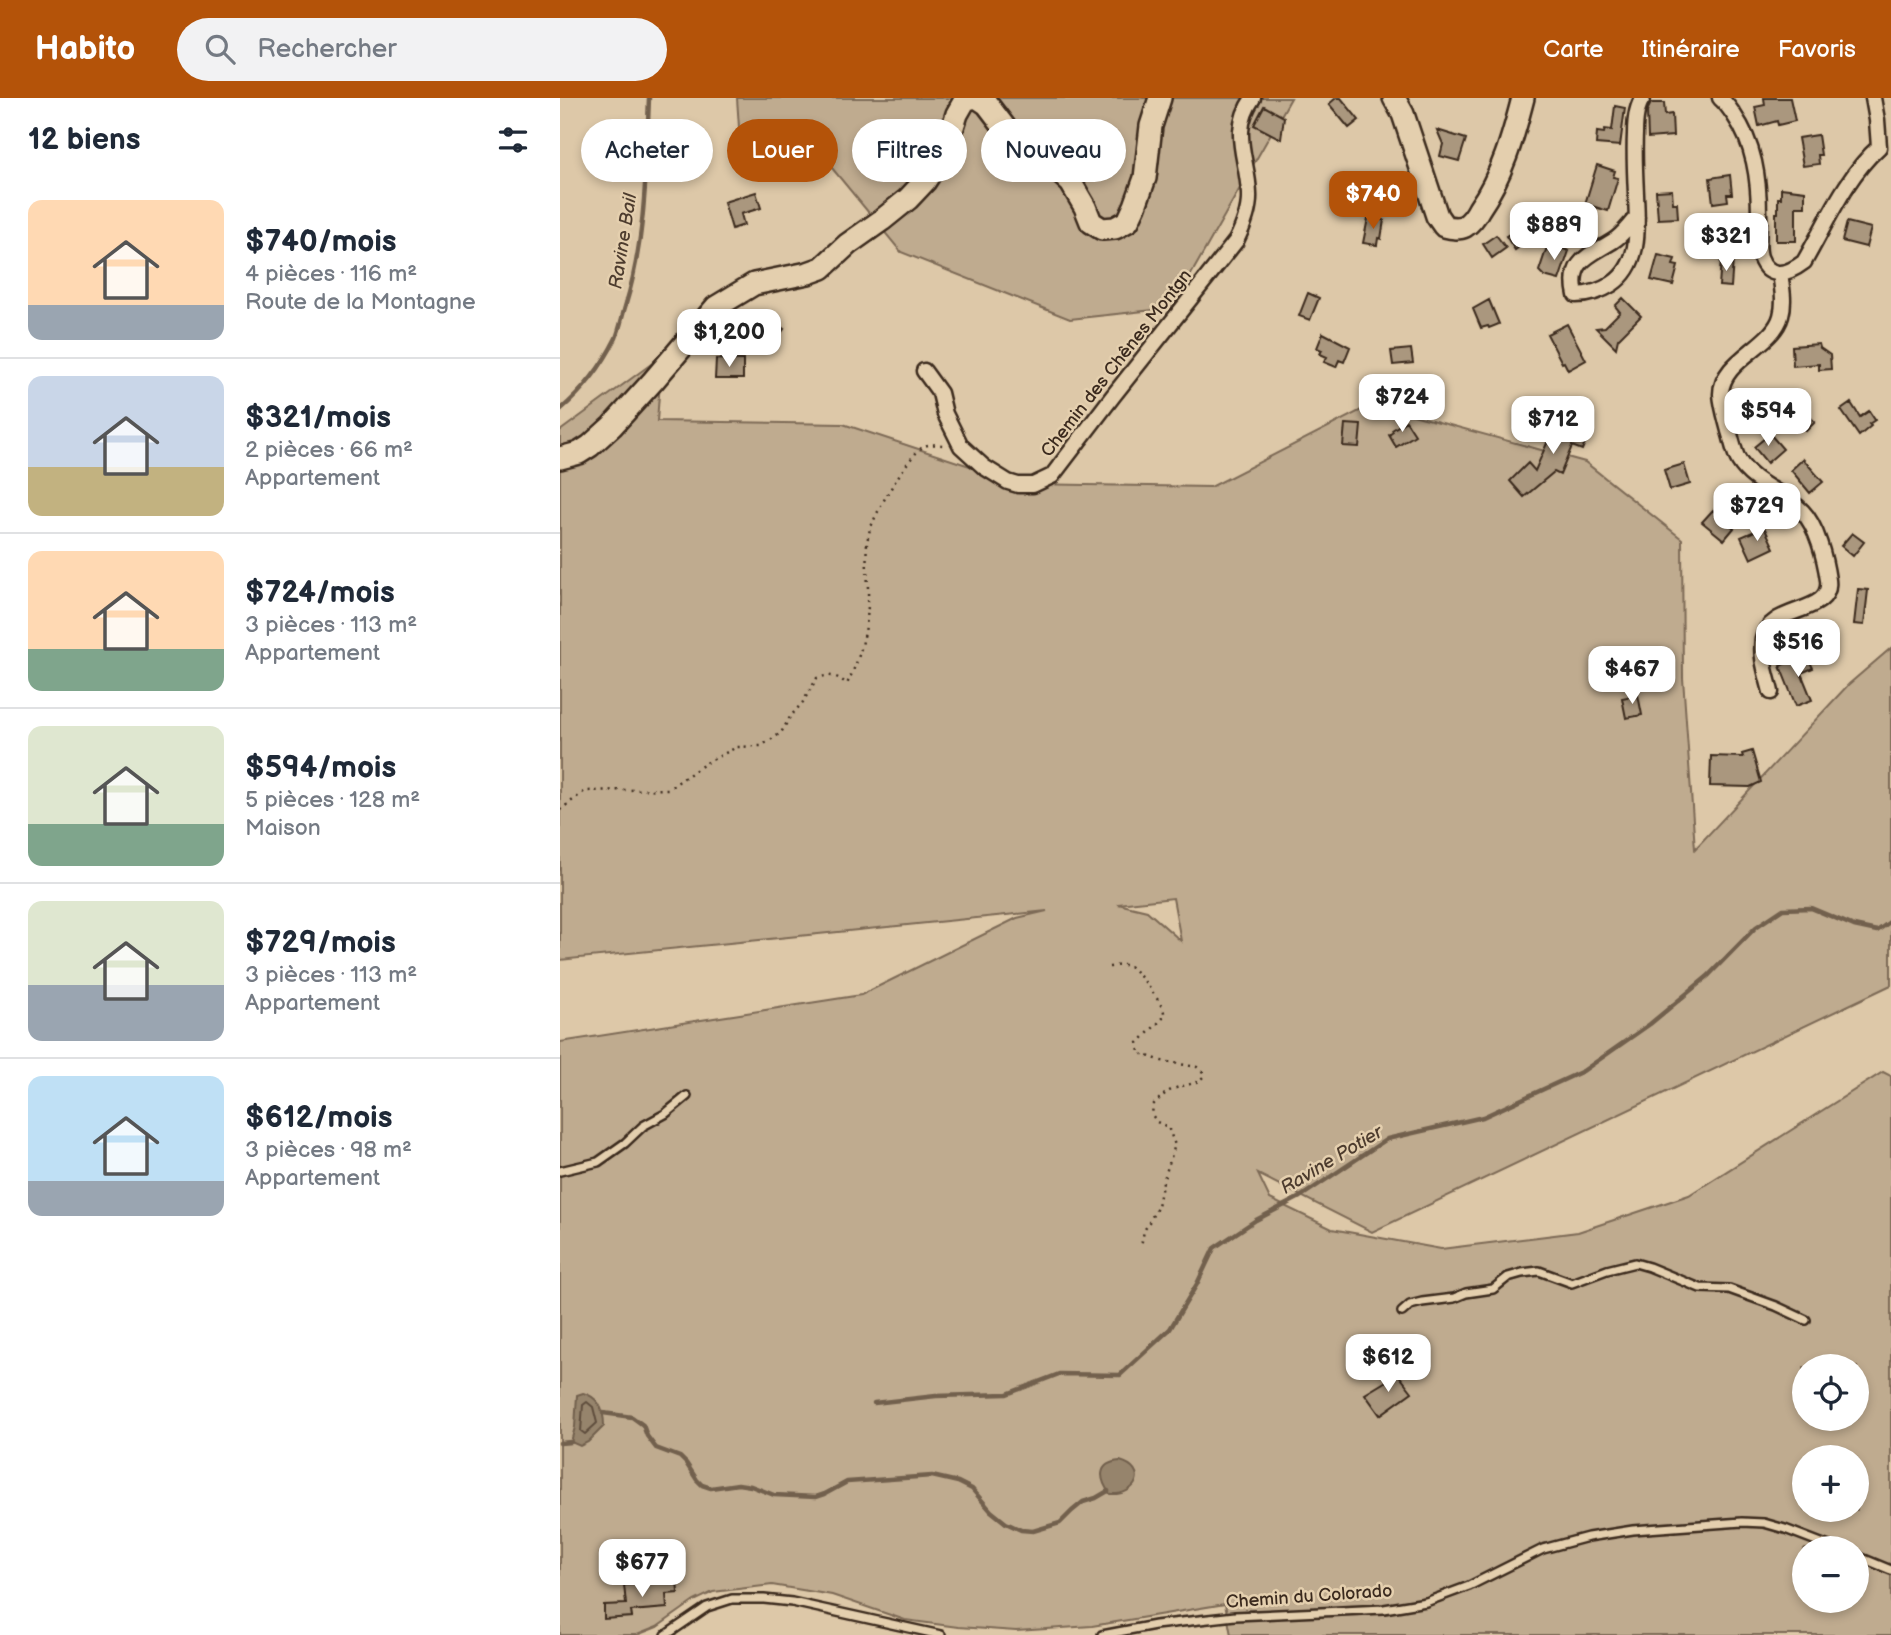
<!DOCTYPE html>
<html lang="fr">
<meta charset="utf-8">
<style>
body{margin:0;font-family:"Balsamiq Sans",sans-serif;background:#f2f2f3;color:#1f2937;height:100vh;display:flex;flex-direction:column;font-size:26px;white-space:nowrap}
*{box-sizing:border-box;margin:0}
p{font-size:23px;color:#747a83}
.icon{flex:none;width:38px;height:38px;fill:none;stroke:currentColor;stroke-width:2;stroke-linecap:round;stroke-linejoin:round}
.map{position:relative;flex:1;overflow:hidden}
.side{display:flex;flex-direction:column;background:#fff;width:560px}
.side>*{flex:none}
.top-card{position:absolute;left:21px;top:21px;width:665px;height:63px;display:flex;gap:14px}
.buttons{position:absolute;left:1232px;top:1256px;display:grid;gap:14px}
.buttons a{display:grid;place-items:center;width:77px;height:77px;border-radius:50%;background:#fff;box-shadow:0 4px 10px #0003;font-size:35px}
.price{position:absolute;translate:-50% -60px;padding:0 16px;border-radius:14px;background:#fff;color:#222;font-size:23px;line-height:46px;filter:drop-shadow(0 2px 4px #0008)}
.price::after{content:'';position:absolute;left:50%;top:42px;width:21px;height:16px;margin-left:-10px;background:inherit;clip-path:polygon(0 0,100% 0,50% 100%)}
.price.on{background:#b45309;color:#fff}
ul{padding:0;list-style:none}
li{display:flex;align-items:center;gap:21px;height:175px;padding:0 28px}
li+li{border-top:2px solid #e0e1e3}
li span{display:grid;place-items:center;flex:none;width:196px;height:140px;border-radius:14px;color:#555}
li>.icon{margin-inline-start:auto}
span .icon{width:84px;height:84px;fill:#fffc;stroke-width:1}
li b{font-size:30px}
h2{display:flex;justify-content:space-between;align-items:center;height:84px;padding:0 28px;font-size:30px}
.tag{padding:0 24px;border-radius:32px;background:#fff;box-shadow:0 4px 10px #0003;font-size:24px;line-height:63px}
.tag.on{background:#b45309;color:#fff}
header{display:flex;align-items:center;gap:42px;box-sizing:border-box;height:98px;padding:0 35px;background:#b45309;color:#fff}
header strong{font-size:33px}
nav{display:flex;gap:38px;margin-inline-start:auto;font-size:24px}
.search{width:490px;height:63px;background:#f2f2f3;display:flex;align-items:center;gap:18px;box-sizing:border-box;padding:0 24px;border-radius:38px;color:#747a83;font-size:26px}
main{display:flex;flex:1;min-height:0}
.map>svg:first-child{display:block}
.green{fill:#bfab8f;stroke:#7d6a56;stroke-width:2;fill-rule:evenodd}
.water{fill:#96846c;stroke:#72604d;stroke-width:2}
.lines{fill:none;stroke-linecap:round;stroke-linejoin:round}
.shore{stroke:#5f4e3d;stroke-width:2}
.stream{stroke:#72604d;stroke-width:4.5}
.building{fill:#aa977e;stroke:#3b2a1e;stroke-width:2}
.lane-casing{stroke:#3b2a1e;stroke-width:12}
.street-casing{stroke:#3b2a1e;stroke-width:19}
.secondary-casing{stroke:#3b2a1e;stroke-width:26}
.path{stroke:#3b2a1e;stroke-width:2.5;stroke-dasharray:2 5;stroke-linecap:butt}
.lane{stroke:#e4cfae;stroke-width:7}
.street{stroke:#e4cfae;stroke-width:14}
.secondary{stroke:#e4cfae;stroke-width:21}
.labels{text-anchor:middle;stroke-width:5;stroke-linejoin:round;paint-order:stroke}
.street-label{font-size:18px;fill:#3b2a1e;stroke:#e4cfae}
.water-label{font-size:19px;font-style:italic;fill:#4d3c2e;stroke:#e4cfae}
</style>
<header>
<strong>Habito</strong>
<div class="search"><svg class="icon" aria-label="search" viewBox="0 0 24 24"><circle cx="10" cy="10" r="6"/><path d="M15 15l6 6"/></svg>Rechercher</div>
<nav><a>Carte</a><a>Itinéraire</a><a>Favoris</a></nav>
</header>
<main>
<section class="side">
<h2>12 biens<svg class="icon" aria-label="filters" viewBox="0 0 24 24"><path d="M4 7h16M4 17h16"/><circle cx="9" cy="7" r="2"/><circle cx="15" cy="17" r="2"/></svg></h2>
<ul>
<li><span style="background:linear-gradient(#ffd9b3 75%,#9aa5b1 0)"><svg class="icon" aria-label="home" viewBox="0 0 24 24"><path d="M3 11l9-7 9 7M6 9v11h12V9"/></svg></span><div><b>$740/mois</b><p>4 pièces · 116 m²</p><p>Route de la Montagne</p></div></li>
<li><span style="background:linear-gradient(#c9d6e8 65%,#c2b280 0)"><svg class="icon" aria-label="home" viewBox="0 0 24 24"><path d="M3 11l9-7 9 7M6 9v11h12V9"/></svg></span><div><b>$321/mois</b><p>2 pièces · 66 m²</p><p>Appartement</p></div></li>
<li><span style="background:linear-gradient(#ffd9b3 70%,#7fa58c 0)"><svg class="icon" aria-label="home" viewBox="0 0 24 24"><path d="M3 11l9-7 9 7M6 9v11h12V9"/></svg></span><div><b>$724/mois</b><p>3 pièces · 113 m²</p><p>Appartement</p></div></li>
<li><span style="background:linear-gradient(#dfe7d0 70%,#7fa58c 0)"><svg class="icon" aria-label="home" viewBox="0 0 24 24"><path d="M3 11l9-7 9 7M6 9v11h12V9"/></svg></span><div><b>$594/mois</b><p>5 pièces · 128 m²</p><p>Maison</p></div></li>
<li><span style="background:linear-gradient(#dfe7d0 60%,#9aa5b1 0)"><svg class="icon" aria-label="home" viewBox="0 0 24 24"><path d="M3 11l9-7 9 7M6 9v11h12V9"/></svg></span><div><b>$729/mois</b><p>3 pièces · 113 m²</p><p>Appartement</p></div></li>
<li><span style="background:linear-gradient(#bfe0f5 75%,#9aa5b1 0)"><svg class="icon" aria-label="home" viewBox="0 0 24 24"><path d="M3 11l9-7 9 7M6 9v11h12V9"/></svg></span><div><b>$612/mois</b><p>3 pièces · 98 m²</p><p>Appartement</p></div></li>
</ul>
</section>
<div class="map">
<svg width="1331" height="1537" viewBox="0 0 1331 1537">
<rect width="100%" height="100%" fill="#ddc8a8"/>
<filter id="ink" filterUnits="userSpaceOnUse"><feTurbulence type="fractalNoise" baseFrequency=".0143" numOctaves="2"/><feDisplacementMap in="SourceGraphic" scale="14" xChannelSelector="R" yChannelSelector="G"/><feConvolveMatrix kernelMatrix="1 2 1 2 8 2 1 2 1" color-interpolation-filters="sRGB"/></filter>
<g filter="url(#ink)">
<!-- green -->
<path class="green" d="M177,0H731L612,210L510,221L341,154L267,64L180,44Z
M102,258L97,323L283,326L464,386L651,389L813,306L1025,364L1122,441L1123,580L1135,751L1289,586L1331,550V887L812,1134L698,1076L710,1101L772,1131L881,1151L1018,1134L1129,1097L1323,974L1331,978V1537H671L665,1506L532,1528L456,1533L398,1529L345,1522L272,1497L212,1487L153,1494L134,1503L97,1529L77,1537H0V944L301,897L457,820L487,813L0,862V333ZM613,800L621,843L587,813L558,806ZM1244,1269H1297V1321H1244ZM1244,1360H1297V1412H1244ZM1244,1451H1297V1503H1244Z"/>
<!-- water -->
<path class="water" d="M23,1295C39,1299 44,1313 44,1328L28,1344L20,1348L11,1344L15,1329L17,1297Z
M560,1363C589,1371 577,1398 550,1396C539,1381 537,1365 560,1363Z"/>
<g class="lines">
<!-- shore -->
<path class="shore" d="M27,1304L33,1309L37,1325L25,1336L21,1333L23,1307Z"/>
<!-- stream -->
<path class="stream" d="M0,312C24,292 42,268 56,240C60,230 62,219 65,209C86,142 86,69 89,0
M314,1305L376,1298L447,1296L499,1276L560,1277L610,1231L637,1186L654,1150L696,1122L740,1099L827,1041L923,1019L1023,973L1090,926L1148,878L1196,829L1223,811L1251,810L1294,828L1317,833L1331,823
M43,1315L72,1319L83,1327L87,1338L96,1350L120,1359L126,1365L137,1382L142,1387L151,1390L178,1386L191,1388L214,1397L256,1399L265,1396L287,1384L372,1378L398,1384L412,1391L431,1413L446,1425L461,1432L473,1433L500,1425L512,1413L523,1404L536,1400L548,1393
M0,1345L11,1344"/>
</g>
<!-- building -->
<path class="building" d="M776,0H781L799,22L789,30L769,6Z
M1204,0H1230L1235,23L1218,27L1217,23L1199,28L1195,9L1205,7Z
M1091,5H1104L1105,17L1112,16L1113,38L1088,40L1087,13Z
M704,8L724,19L721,41L694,27Z
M1055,8L1065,10L1060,48L1036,46L1037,34L1044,35L1045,31L1052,32Z
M877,32L906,41L899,63L880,58L883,46Z
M1258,37L1261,57H1258L1259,66L1243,68L1238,40Z
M1037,67L1055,73L1053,79L1058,80L1048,113L1025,106Z
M1170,77L1172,96H1167L1168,103L1153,105L1150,80Z
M1221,90L1245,93V109H1236V143H1216V115H1218V100H1221Z
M1112,92L1113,105H1117L1118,120L1098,121L1096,93Z
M196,94L201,110L181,116L184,127L172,131L164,104Z
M808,120L824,122L821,141L818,140L817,147L803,145Z
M1287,124L1311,130L1306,149L1282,143Z
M960,129L969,142L955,152L946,138Z
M936,137L946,150L932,160L923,146Z
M988,146L1009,153L999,182L984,178L979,173Z
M1098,157L1115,161L1113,167L1118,168L1113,187L1091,182Z
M1161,161H1173L1171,189L1159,188Z
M748,195L759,200L750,222L739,218Z
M1063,200L1081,218L1058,241L1056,250L1036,230L1045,229L1060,214L1055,208Z
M929,202L939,226L929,230L928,228L921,230L913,211Z
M207,219L224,231L216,242L199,230Z
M1007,226L1026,262L1008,272L1004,264L1002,265L987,236Z
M763,235L790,249L784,264L779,262L776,269L764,264L767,259L760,256L762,252L757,250Z
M1259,246L1260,250L1270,257L1271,271L1259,272V266L1233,268L1232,248Z
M851,251L853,265L833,267L831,253Z
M156,261L183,262V281H155Z
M1291,305L1300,319L1309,313L1315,322L1309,326L1311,328L1299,338L1281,312Z
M1241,310L1255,324L1246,333L1231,319Z
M1001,322L1017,328L1019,322L1032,328L1022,352L1012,348L1000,377L994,374L964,399L950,383L968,365L975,373L990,338L994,340Z
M846,323L855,337L836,349L829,337L833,334L832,332Z
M785,326L801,327L799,349L783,348Z
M1210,336L1223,351L1207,365L1194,349Z
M1243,361L1263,384L1250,395L1231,372Z
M1124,366L1130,386L1110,392L1104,372Z
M1153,412L1174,430L1164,442L1142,424Z
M1204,429L1214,450L1191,461L1181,439Z
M1292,435L1304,444L1293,458L1281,448Z
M1298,491L1308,492L1304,527L1294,526Z
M1246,556L1253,570L1241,575L1252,602L1236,608L1220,568Z
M1078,597L1082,617L1066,620L1062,600Z
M1192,653L1201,684L1190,689L1150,688L1151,658L1183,659L1182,656Z
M838,1276L852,1294L820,1317L805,1296Z
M117,1482L118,1495L106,1496L107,1510L71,1513L72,1519L44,1521V1507L66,1506L64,1487Z"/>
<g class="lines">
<!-- lane casing -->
<g class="lane-casing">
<path id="lane" d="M0,1073L38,1064L65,1045L83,1028L105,1016L127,998
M842,1214L850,1207L862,1204L894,1200L906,1195L933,1191L948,1179L962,1175L979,1173L1012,1185L1047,1172L1075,1165L1089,1169L1140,1190L1169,1191L1216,1208L1246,1222
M1297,1458L1331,1472
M106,1537L147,1509L172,1501H204L232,1504L381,1537
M542,1537L595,1527L675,1518L824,1511L866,1504L909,1488L983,1451L1028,1439L1073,1432L1182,1424L1204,1425L1225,1431L1277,1451"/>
</g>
<!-- street casing -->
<g class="street-casing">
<path id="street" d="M1160,0C1166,5 1169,10 1174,17C1194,46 1199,80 1199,116C1200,129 1196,146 1200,159C1209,183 1228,176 1244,164C1266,126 1286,78 1319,49L1317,22L1313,0
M1077,119C1069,127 1063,137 1053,143C1029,158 1008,163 1016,197C1030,197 1041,193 1052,186C1082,166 1077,127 1076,96C1075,76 1074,56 1075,36C1075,25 1076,9 1083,0
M364,273L380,295L385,316L401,348L424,369L448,384L458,387H473L492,378L553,298L676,143C683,129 690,112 689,96C688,60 669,34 693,0
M1211,594C1207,577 1200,559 1203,541C1209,506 1273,518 1268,482C1265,461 1257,428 1242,413C1224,394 1193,386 1179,363C1174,355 1172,342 1169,333C1166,321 1162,309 1161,296C1161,262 1213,248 1221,218C1225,204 1222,189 1220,175"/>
</g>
<!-- secondary casing -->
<g class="secondary-casing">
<path id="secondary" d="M418,0L427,6L456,44L474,61L497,72L511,85L525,109L531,124L542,131L555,130L568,123L575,108L585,80L591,28L600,0
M834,0L843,16L877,118L884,128C891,130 899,131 905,128C911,124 916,117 919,111C942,78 953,39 963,0
M0,360L19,355L30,348L52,328L93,283L156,209L194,186L248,175L262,170L288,146L322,122L348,101L365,83L386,51L397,16L405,2L412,0"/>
</g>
<!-- path -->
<path class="path" d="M0,712L25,693L108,691L146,665L177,649L201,648L221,635L230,619L243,604L257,580C270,576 276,577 287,586C302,556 309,527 308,493C308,475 304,453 309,435C314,416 347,359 363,349C369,345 378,347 384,347
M549,869C557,868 565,865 571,869C578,874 604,907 604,915C605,917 603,918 603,920L578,945L579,955L602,963L637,969L643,974V979C635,987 627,986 616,990C607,993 600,1000 593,1007L592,1017L597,1024L608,1029L615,1047L602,1087L598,1108L584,1133L581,1148"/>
<!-- lane -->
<use href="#lane" class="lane"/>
<!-- street -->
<use href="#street" class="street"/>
<!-- secondary -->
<use href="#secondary" class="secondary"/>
</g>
</g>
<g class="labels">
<!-- street labels -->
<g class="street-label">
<text transform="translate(556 265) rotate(-52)" y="6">Chemin des Chênes Montgn</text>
<text transform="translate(749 1498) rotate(-4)" y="6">Chemin du Colorado</text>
</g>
<!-- water labels -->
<g class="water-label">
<text transform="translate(62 143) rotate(-81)" y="7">Ravine Bail</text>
<text transform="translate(771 1061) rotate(-31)" y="7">Ravine Potier</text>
</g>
</g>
</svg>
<div class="buttons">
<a><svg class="icon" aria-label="locate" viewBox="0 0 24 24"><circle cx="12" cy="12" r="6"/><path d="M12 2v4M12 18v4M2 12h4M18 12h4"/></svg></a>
<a>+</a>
<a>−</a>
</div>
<b class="price on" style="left:813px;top:133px">$740</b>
<b class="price" style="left:994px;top:164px">$889</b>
<b class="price" style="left:1166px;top:175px">$321</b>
<b class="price" style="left:169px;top:271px">$1,200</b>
<b class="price" style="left:842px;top:336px">$724</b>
<b class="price" style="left:1208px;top:350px">$594</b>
<b class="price" style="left:993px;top:358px">$712</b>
<b class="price" style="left:1197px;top:445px">$729</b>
<b class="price" style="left:1238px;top:581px">$516</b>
<b class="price" style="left:1072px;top:608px">$467</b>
<b class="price" style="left:828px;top:1296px">$612</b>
<b class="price" style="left:82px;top:1501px">$677</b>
<div class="top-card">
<a class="tag">Acheter</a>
<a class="tag on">Louer</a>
<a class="tag">Filtres</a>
<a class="tag">Nouveau</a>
</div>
</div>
</main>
